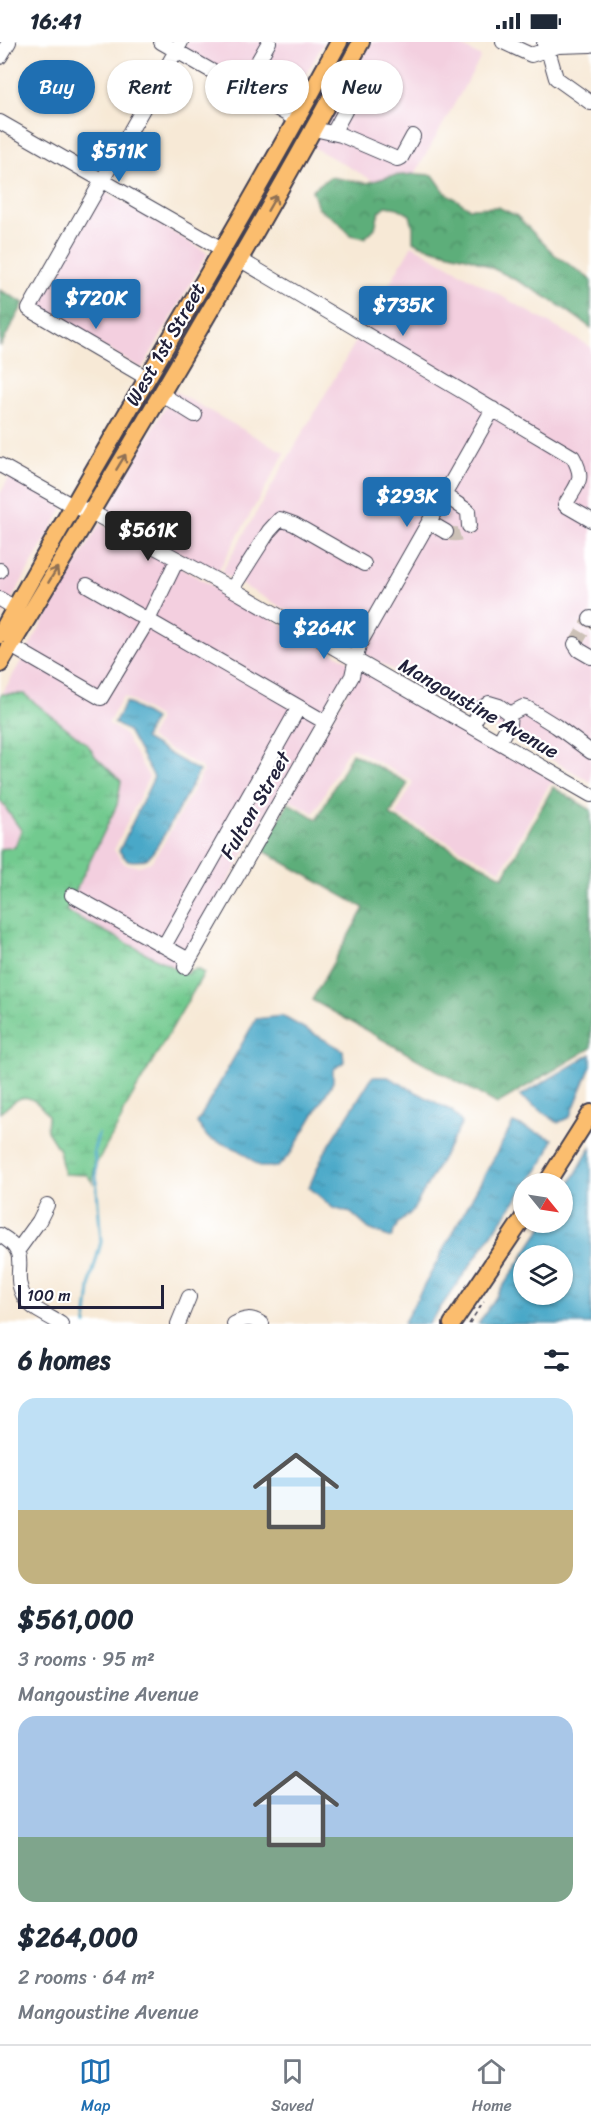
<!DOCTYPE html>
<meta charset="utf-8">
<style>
body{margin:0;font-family:Sriracha,sans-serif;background:#f6f6f7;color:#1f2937;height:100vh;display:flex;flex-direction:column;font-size:22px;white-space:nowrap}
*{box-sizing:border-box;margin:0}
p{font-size:20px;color:#747a83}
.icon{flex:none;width:33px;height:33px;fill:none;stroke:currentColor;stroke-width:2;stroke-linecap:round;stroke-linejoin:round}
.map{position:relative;height:1282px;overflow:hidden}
.panel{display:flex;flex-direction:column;background:#fff;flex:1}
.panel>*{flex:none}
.top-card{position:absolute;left:18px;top:18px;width:555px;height:54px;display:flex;gap:12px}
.needle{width:39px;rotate:120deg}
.buttons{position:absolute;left:513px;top:1131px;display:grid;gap:12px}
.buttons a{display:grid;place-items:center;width:60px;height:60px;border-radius:50%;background:#fff;box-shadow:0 2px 4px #0004;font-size:30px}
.scale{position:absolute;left:18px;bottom:15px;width:146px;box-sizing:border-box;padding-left:6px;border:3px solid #22223b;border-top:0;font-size:16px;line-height:21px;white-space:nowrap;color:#22223b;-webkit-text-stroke:4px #fff;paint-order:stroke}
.price{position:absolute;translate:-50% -51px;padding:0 14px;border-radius:6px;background:#1f6fb2;color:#fff;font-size:20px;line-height:39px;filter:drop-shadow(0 2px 3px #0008)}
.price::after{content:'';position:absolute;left:50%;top:36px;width:18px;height:14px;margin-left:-9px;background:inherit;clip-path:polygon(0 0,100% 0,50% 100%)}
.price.active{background:#222;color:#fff}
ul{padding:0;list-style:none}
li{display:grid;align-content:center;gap:12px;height:318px;padding:0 18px}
li span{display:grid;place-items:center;height:186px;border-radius:18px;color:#555}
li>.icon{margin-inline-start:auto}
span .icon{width:108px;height:108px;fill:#fffc;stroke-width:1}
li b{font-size:26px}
h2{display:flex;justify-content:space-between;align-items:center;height:72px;padding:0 18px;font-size:26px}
.tag{padding:0 21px;border-radius:27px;background:#fff;box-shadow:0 2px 4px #0004;font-size:21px;line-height:54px}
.tag.active{background:#1f6fb2;color:#fff}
.status{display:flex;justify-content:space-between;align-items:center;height:42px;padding:0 30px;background:#fff;direction:ltr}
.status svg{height:16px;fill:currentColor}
.tab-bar{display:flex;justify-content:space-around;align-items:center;height:84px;border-top:2px solid #e0e1e3;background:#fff;font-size:16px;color:#747a83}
.tab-bar a{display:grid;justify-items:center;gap:3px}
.tab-bar .active{color:#1f6fb2}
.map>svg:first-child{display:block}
.built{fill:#f3cfdf;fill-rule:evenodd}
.forest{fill:url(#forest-crowns);stroke:#40685a;stroke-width:1.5}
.wetland{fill:url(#wetland-marsh);stroke:#4a7665;stroke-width:1.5}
.water{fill:url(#water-ripples);stroke:#366582;stroke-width:1.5;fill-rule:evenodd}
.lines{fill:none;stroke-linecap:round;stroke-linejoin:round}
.stream{stroke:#49a8c8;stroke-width:3}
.minor-tunnel{stroke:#ccc1b7;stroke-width:14;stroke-dasharray:14 7;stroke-linecap:butt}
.minor-casing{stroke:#424052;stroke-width:16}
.major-casing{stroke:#424052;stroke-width:20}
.path{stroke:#424052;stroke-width:1.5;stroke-dasharray:4.5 4.5;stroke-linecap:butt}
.minor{stroke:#fff;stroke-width:14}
.major{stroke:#fbbd6e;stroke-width:16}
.oneway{stroke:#8e7054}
.labels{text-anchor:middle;stroke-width:4.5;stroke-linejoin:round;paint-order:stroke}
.street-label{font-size:20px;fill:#22223b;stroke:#fff}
</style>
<div class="status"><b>16:41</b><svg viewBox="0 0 49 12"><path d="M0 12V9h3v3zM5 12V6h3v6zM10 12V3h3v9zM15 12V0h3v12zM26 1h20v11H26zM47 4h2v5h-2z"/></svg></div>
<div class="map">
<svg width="591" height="1282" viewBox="0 0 591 1282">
<defs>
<pattern id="forest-crowns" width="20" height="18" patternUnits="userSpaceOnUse" patternTransform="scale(1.5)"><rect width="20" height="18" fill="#5dae7a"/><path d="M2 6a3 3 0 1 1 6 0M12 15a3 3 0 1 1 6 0" fill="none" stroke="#4c8d65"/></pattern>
<pattern id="wetland-marsh" width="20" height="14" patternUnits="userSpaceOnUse" patternTransform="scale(1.5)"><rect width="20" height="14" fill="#72ca8f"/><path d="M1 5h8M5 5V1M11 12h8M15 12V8" fill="none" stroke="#62ad7c"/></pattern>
<pattern id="water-ripples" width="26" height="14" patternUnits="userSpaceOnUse" patternTransform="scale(1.5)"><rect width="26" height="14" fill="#49a8c8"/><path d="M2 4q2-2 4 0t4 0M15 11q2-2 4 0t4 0" fill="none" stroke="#3c88a4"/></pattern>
</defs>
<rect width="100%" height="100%" fill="#fff"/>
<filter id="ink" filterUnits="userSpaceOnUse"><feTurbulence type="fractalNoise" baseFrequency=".0167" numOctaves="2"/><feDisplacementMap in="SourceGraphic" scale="12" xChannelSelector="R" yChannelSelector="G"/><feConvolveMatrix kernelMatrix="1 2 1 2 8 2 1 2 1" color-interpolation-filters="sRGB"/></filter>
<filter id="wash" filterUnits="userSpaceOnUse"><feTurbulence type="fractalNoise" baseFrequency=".008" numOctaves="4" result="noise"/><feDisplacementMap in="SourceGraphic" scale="24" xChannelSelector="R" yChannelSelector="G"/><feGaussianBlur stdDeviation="1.35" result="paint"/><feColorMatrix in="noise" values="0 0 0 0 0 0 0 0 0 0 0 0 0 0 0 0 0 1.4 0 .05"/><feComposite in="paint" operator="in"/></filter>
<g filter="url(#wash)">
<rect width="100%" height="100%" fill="#f7e9d6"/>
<!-- built -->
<path class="built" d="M187,0H324L287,67L183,7Z
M372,0H455L481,15L415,132L391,134L374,139L313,105Z
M103,148L208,211L142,327L36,266Z
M412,203L591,305V740L221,531Z
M174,349L285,411L217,531L105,472Z
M10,434L64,465L0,578V452Z
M100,481L350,620L347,631L178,928L66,869L117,763L121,739L95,714L88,703L24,652H2ZM125,655L158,675V679L149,696L201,725L203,730L162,804L151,820L139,824L125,822L114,808L149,735L124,692L109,682V680L122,656Z
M360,626L565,744L564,746L554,741L549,743L501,829L396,772L412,743V739L353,706L348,708L314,771L288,757Z
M0,758L22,788L15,805L0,807Z"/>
<!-- forest -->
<path class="forest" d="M415,132L433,133L445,150L469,166L498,165L517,174L554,212L591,238V286C556,259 515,236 475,218C454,210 433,210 413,199V185L410,173L398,166L386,164L379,170L375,186L365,196L350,193L339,180L318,166L312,148L330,135L367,141L391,134Z
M0,248L24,261L0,305Z
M352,711L408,741L390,773L503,835L553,745L591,768V1006L497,1062L312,958L364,866L262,808L288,761L317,777Z"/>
<!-- wetland -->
<path class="wetland" d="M2,652H24L88,703L95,714L121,739L117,763L66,869L178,928L188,932L190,928L197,927L204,931L122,1072V1076L94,1126L93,1141L87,1133L64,1132L59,1108L47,1089L48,1073C29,1048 21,1052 0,1071V807L15,805L21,788L0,758V655Z"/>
<!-- water -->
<path class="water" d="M126,660L154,677L144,697L199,729C190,745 158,810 146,817C140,820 133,819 127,818L119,809L154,735L128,689L114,681Z
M282,974L343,1008L344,1020L333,1028V1040L291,1111L278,1125H261L239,1108L208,1096L197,1081L256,977Z
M591,1012V1024L570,1075L558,1081L520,1054Z
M372,1035H388L452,1069L462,1081L412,1170L398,1181L391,1196L369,1187L351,1171L333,1166L309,1145L323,1113Z
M513,1081L553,1097L544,1119L528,1141L524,1142L523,1148L429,1282H403Z
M591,1105V1282H478L545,1181L562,1180L563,1154ZM524,1214H562V1252H524Z"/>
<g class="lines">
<!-- stream -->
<path class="stream" d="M86,1282L91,1237L101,1200L94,1108L98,1092"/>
</g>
</g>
<g filter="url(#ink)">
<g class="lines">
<!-- minor-tunnel -->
<path class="minor-tunnel" d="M446,490C455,494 463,493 469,484
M575,602L590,577"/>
<!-- minor casing -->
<g class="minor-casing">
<path id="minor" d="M161,0L297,78
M503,0L531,13L558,4L591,3
M544,2L548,8L556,36L591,61
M0,15L9,0
M242,47L269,0
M0,80L222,207
M314,87L341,93L397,117L401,116L413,94
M333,91L351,58L335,49
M239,217L573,415C586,438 577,442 565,463L591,478
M147,336L29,267L181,0
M161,352L195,373
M0,423L73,464L91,470L232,547L591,753
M444,453L468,469L469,484
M429,480L446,490
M0,528V529
M87,543L325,680
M232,547L269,489L280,477L294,482L364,522
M0,557L15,566
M590,577L591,576
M575,602L579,608L591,615
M11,604L101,656L148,578L177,518
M510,672L523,665L527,666L556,684L591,710
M472,684L481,667L489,661L499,664L510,672L509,682L499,700
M72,853L189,918
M164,904L299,665
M185,925L352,634L359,603L493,367
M0,1193C36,1214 7,1229 26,1258C33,1268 51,1275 61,1282
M18,1208L39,1179L47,1163
M178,1282L189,1255
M234,1282C245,1276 251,1275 262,1282"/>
</g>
<!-- major casing -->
<g class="major-casing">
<path id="major" d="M0,593C110,394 231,200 339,0
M0,622C123,417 247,211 361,0
M546,1142L591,1071
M452,1282L524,1175"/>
</g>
<!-- path -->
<path class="path" d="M469,1282L484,1259"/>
<!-- minor -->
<use href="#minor" class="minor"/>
<!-- major -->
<use href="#major" class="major"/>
</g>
<!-- one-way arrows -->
<defs><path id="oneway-shaft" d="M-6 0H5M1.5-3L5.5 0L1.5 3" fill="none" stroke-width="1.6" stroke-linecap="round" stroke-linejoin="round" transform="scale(1.5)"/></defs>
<g class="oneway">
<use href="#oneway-shaft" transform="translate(272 161) rotate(-60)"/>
<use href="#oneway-shaft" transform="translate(121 420) rotate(-59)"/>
<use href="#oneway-shaft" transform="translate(53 533) rotate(-59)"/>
</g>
</g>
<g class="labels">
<!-- street labels -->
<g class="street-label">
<text transform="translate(165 302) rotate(-60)" y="7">West 1st Street</text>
<text transform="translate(479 666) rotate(30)" y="7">Mangoustine Avenue</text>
<text transform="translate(255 763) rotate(-60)" y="7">Fulton Street</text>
</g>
</g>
</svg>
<div class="buttons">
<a><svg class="needle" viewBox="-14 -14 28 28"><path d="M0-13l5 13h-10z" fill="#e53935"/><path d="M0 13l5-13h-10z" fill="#747a83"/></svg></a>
<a><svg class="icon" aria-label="layers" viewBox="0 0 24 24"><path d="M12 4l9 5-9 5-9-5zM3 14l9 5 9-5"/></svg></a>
</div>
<div class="scale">100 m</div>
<b class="price" style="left:119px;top:141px">$511K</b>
<b class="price" style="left:96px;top:288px">$720K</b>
<b class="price" style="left:403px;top:295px">$735K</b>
<b class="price" style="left:407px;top:486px">$293K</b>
<b class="price active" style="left:148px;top:520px">$561K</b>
<b class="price" style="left:324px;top:618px">$264K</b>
<div class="top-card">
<a class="tag active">Buy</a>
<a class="tag">Rent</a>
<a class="tag">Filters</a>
<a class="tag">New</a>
</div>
</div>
<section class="panel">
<h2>6 homes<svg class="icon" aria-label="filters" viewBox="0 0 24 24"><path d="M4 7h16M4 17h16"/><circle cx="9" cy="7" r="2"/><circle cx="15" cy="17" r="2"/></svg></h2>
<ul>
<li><span style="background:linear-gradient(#bfe0f5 60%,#c2b280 0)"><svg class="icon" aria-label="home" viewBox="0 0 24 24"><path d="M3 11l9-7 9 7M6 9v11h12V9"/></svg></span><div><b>$561,000</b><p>3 rooms · 95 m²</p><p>Mangoustine Avenue</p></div></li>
<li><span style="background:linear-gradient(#a9c7e8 65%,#7fa58c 0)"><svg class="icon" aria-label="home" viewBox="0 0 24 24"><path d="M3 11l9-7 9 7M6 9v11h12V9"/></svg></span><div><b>$264,000</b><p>2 rooms · 64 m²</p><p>Mangoustine Avenue</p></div></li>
</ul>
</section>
<nav class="tab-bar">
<a class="active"><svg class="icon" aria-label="map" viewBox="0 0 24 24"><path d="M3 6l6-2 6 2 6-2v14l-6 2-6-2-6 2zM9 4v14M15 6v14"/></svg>Map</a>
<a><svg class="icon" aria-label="saved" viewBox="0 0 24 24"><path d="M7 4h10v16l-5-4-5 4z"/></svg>Saved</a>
<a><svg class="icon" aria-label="home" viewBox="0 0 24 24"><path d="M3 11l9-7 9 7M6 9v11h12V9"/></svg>Home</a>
</nav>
